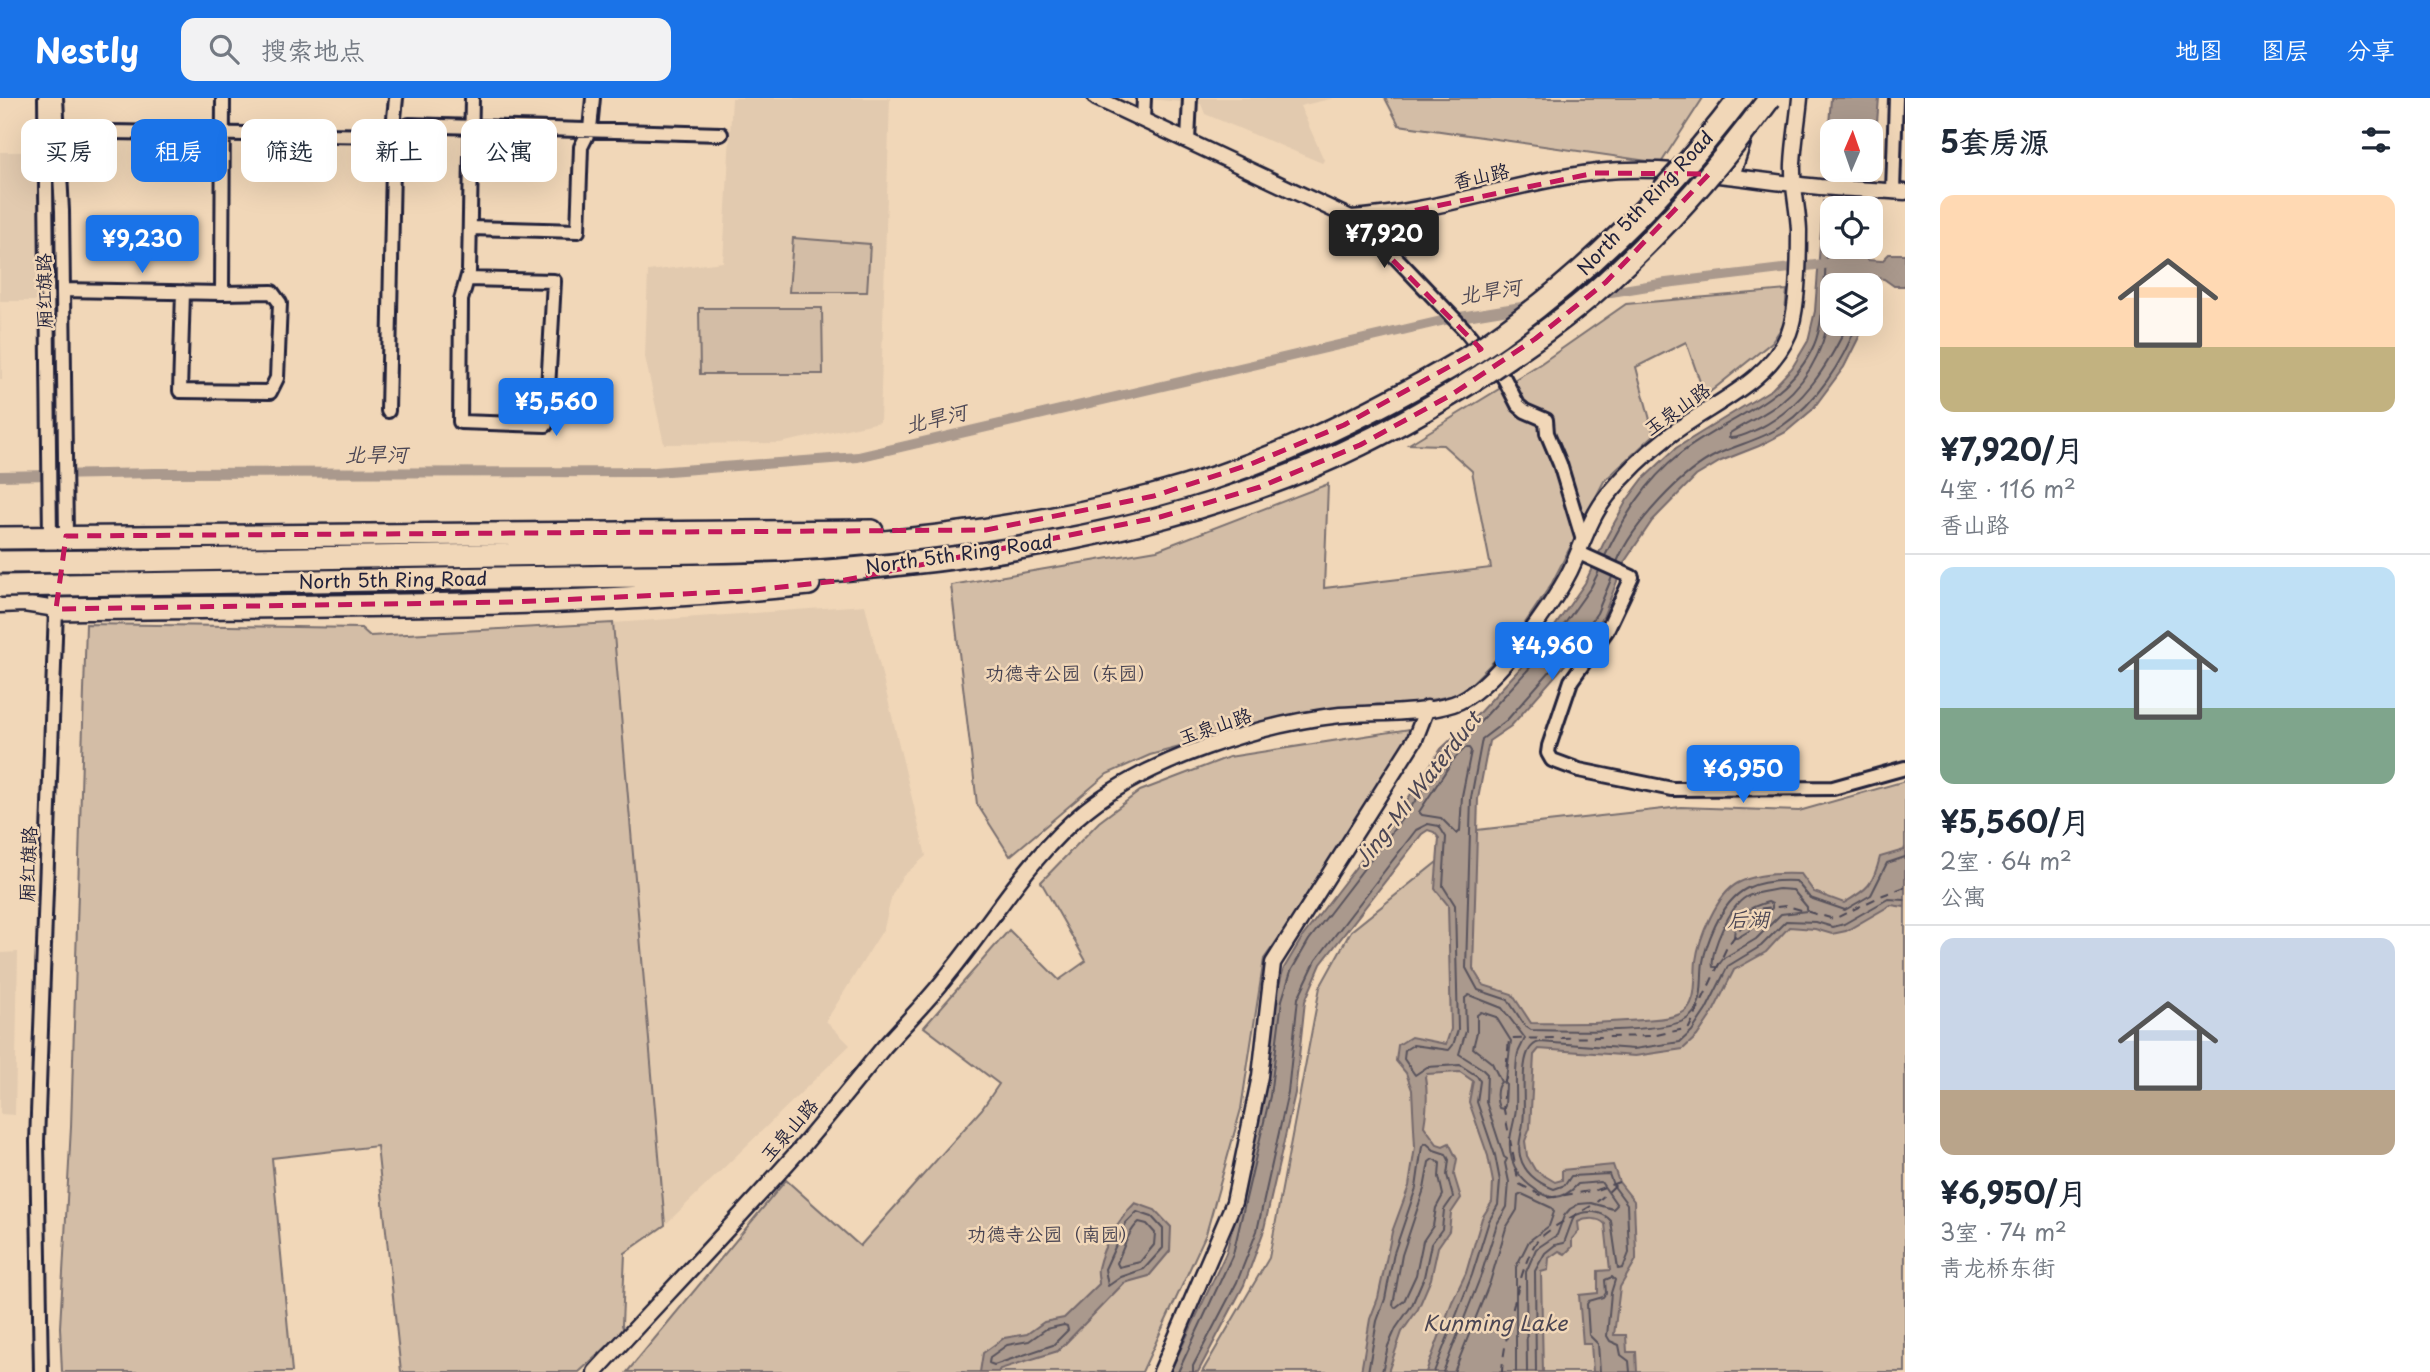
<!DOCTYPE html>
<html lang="zh">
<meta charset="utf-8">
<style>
body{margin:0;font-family:"Playpen Sans","LXGW WenKai TC",sans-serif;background:#f2f2f3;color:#1f2937;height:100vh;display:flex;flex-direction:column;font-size:26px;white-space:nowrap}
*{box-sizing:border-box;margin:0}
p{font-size:23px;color:#747a83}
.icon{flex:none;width:38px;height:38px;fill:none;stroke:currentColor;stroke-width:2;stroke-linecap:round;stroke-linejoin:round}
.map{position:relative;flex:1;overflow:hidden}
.panel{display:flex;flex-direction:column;background:#fff;width:525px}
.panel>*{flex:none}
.banner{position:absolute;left:21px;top:21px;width:665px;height:63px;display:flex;gap:14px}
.needle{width:46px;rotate:2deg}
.tools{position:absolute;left:1820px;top:21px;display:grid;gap:14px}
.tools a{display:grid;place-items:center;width:63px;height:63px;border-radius:14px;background:#fff;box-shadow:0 7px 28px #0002;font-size:35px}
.price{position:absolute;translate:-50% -60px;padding:0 16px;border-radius:7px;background:#1a73e8;color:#fff;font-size:23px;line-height:46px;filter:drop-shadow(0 2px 4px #0008)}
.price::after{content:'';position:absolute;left:50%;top:42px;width:21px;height:16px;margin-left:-10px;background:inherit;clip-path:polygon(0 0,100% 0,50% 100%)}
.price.selected{background:#222;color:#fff}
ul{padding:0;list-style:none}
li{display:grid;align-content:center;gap:14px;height:371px;padding:0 35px}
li+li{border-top:2px solid #e0e1e3}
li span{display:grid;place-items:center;height:217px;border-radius:14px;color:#555}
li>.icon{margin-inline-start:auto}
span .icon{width:126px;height:126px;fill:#fffc;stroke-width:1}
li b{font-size:30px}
h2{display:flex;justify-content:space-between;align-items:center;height:84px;padding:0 35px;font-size:30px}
.tag{padding:0 24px;border-radius:14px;background:#fff;box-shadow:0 7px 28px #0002;font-size:24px;line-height:63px}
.tag.selected{background:#1a73e8;color:#fff}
header{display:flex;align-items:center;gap:42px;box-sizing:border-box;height:98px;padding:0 35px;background:#1a73e8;color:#fff}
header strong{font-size:33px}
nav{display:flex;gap:38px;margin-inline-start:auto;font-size:24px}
.search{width:490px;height:63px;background:#f2f2f3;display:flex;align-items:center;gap:18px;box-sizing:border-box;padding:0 24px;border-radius:14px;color:#747a83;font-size:26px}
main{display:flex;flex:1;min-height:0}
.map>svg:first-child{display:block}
.built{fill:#e2caaf}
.green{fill:#d3bda6;stroke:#7a7070;stroke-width:2}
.water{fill:#aa998d;stroke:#74696c;stroke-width:2;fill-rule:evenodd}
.pier{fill:#f1d7b8}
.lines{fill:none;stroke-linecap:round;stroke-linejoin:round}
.shore{stroke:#58525c;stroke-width:2}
.canal{stroke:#aa998d;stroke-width:10}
.ferry{stroke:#4b4654;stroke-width:2;stroke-dasharray:9 7;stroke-linecap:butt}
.minor-casing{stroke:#22223b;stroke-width:18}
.tertiary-casing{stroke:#22223b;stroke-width:19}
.motorway-casing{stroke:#22223b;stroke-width:26}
.minor{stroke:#f1d7b8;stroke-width:12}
.tertiary{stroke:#f1d7b8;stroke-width:14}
.motorway{stroke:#f1d7b8;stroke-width:21}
.motorway-bridge-casing{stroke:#22223b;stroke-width:26;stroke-linecap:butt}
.motorway-bridge{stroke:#f1d7b8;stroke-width:21}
.marked{fill:none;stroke:#c2185b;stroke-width:5;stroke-dasharray:14 9;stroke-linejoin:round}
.labels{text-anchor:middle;stroke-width:5;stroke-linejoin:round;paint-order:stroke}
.street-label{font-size:19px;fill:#22223b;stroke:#f1d7b8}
.park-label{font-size:19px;fill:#454150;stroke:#f1d7b8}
.water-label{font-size:21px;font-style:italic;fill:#4b4654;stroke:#f1d7b8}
</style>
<header>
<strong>Nestly</strong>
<div class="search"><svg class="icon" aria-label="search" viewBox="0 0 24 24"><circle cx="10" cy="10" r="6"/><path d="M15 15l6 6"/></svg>搜索地点</div>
<nav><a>地图</a><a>图层</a><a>分享</a></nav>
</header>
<main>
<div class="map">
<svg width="1905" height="1274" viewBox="0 0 1905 1274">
<rect width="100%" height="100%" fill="#f1d7b8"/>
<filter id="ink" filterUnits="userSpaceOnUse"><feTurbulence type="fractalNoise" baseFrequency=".0143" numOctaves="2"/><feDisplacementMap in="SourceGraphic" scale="14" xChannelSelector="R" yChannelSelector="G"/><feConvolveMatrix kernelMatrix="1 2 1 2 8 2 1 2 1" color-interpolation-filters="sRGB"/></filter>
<g filter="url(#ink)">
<!-- built -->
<path class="built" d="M732,0H890L880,324L780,345L664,346L645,259L648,173L723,164Z
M1140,0H1334L1300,8L1324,62L1322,65L1205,16L1201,6Z
M0,54H37L39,203H0L2,281H0Z
M865,507L926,758L902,779L892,797L884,830L826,923L850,947L665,1127L613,525Z
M18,854L15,1017L0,1016V855Z"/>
<!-- green -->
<path class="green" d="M1385,0H1703L1661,65L1399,27Z
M793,140L870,146L867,194H789Z
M1787,192L1784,226L1772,244L1705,298L1686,244L1636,269L1654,337L1604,383L1552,485L1511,546L1461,596L1393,609L1379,606L1299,617L1150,657L1107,676L1010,758L977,706L951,487L1157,452L1328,386L1324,490L1491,470L1472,373L1443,347L1409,346L1540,266L1626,206Z
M699,210H822L823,276H700Z
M613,525L665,1127L625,1155L622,1227L624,1233L579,1274H401L377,1048L272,1060L292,1274H62L60,1229L71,1029L86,526L361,530L370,538Z
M1429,628L1264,861L1241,1011L1206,1136L1142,1274H627L786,1082L860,1148L982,1011L999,986L924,929L1009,832L1059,882L1086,863L1041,784L1099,724L1140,693L1229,659Z
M1905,683V1274H1202L1269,1160L1320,889L1351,833L1477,732L1681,709L1799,713Z"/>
<!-- water -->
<path class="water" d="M1831,0H1879L1870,110H1832V149H1868L1867,162L1882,163L1889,156H1905V188H1894L1884,181L1866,179L1865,187H1832V226H1864V229L1844,269L1812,312L1786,334L1759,348L1721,363L1696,378L1652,423L1625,463L1603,519L1586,543L1511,628L1489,643L1478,701L1473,871L1483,887L1512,896L1531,925C1569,926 1606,925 1643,922C1654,921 1670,921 1680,916C1699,908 1694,880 1696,863C1699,840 1717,796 1738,785C1755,776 1782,775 1801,776L1814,794L1844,805C1868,791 1873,787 1880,759L1904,752L1905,749V809L1891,807L1846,833L1832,836L1815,831L1789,829L1766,854L1734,872L1712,916L1697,938L1683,951L1635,958L1539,951L1534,957L1530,1030L1525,1043L1527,1058L1535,1072L1555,1084L1562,1082V1072L1613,1067L1619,1084L1634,1103L1636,1155V1162L1620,1189L1614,1237H1626L1627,1254H1636L1637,1274H1593L1591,1246H1583L1579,1197L1598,1195V1173L1610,1172L1605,1126C1598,1119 1586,1120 1578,1124L1579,1133L1572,1141V1149L1565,1156L1559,1153L1549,1160L1548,1172L1541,1174L1543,1274H1426L1452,1204L1466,1175L1482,1120L1492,1104L1493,1084L1488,1058L1469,1004L1473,983L1460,974L1427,976L1425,979C1428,995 1427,1011 1424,1028L1437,1046L1443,1048L1449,1045L1457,1061L1454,1077L1461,1100L1451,1115L1449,1133L1438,1149L1431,1181L1418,1211L1402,1234L1388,1274H1361L1370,1221L1378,1200L1392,1134L1409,1088L1415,1049L1412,992L1406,975L1396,963L1398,947L1411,939L1446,946L1451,931L1448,807L1435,791L1439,740L1434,734L1428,732L1422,736L1321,866L1305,903L1295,995L1263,1135L1244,1187L1198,1274H1170L1226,1155L1246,1077L1275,900L1284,870L1303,838L1405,705L1441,651L1476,618L1541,548L1585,485L1607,438L1627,402L1643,381L1676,350L1772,291L1792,270L1808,243L1815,213ZM1832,33H1871V72H1832Z
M1135,1105L1155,1112L1171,1129L1170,1153L1149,1178L1124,1185L1058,1253L1000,1271L998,1274H980L983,1255L1004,1240L1027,1236L1044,1224L1064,1220L1099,1186C1099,1181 1097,1175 1098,1170C1103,1147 1119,1121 1135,1105Z"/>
<!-- pier -->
<path class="pier" d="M1821,78L1876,82L1874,106L1820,102Z"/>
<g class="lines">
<!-- shore -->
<path class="shore" d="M1832,196C1829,238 1815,276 1782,303C1767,316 1747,324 1730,335L1729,340C1739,341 1751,334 1760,330C1804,307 1827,269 1848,226
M1605,458C1624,419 1645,384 1680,356C1726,320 1789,304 1814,247C1823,226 1823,200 1825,178C1826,152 1828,125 1830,98
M1617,464C1632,427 1682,373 1718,356C1739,346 1763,341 1782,328C1817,304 1842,265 1857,226
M1612,479L1597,515L1581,538L1507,622L1482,641L1471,700L1466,870L1478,892L1508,902L1525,928L1531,932C1560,933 1662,935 1685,922C1706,910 1700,884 1703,864C1705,851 1710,839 1715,828C1733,790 1754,781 1796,783L1810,800L1845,812L1871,797L1887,765L1905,759
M1465,650H1469L1471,653L1462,698L1460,733L1457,736L1441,720L1422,717L1419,714L1453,662Z
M1779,791L1793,792L1807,809V813L1781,816L1756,841L1724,860L1717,869H1713C1710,853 1730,808 1746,799C1755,794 1769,793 1779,791Z
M1768,804L1772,806V810L1749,833L1737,840L1734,839C1734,817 1749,809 1768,804Z
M1481,914L1496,919L1511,943L1506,981L1503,984L1506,987L1505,1008L1503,1011L1499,1010C1496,1002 1495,990 1501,984L1492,965L1473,950L1477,934V917Z
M1433,1061L1440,1065L1439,1079L1443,1097L1436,1110L1433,1128L1423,1143L1416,1177L1404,1203L1395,1210L1393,1207L1402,1157L1424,1091L1429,1064Z
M1137,1114L1152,1119L1163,1131V1150L1144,1171L1121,1179L1108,1188L1105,1171L1126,1125Z
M1139,1124L1147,1126L1155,1135L1154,1147L1140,1164L1119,1169L1117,1165C1123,1151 1128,1134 1139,1124Z
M1064,1227L1067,1228L1068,1232L1053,1247L994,1267L989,1265L990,1259L1007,1247L1029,1243L1046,1231Z
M1178,1274L1233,1156L1270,998L1282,902L1291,873L1309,842L1411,709L1447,656L1481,623L1546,552L1591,489L1599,473
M1193,1274V1268L1237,1184L1257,1133L1288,994L1298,900L1316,862L1416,732L1428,726L1439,728L1446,739L1443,788L1455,807L1458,932L1453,947L1449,952L1413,947L1405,952L1404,961L1415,977L1427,969L1460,967L1477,978L1480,983L1477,1004L1495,1057L1500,1083L1498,1107L1489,1123L1472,1177L1434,1274
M1368,1274L1377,1223L1385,1201L1394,1155L1416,1090L1422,1048L1426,1045L1434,1052L1446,1056L1449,1062L1447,1077L1453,1099L1444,1112L1442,1131L1431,1146L1424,1179L1412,1207L1396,1230L1388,1248L1382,1274
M1443,1274L1480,1180L1497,1126L1507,1109L1509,1084L1505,1065L1507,1061L1504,1059L1486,1004L1487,976L1481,970L1459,956L1466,933L1465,900L1469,897L1502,910L1525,940C1523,945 1520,950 1518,955C1514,973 1517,992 1516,1010C1515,1022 1511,1032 1510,1042C1508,1067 1522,1086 1545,1097C1558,1103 1569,1096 1578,1086L1601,1084L1617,1107L1613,1111L1591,1105L1579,1106L1570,1111L1564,1118L1557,1137L1536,1151L1526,1174L1527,1274
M1454,1274L1490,1184L1506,1130L1517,1112L1518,1098L1522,1096L1552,1110L1554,1114L1549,1128L1529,1143L1516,1169V1274
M1536,1274L1535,1173L1545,1155L1555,1147L1564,1145L1574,1118C1586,1112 1602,1112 1611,1123L1618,1171L1623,1170L1629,1155L1627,1106L1613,1087L1609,1076L1571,1078L1565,1087L1554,1091C1538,1085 1524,1075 1520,1058C1517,1045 1522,1037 1523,1025C1526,1005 1520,972 1528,954C1531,948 1534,945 1540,944L1634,951L1680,944L1692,933L1706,912L1728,868L1761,848L1786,823L1816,824L1833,829L1844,826L1888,801L1905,802
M1600,1274L1598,1246L1589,1237L1587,1206L1589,1203L1603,1199L1606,1195L1605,1182L1612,1179L1615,1182L1611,1195L1607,1238L1610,1243L1619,1247L1621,1257L1629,1263L1630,1274"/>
<!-- canal -->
<path class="canal" d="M1599,196L1666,185L1832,165
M0,378L155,375L655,374L858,359L1454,220L1534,207"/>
<!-- ferry -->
<path class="ferry" d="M1619,1084L1596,1092L1547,1100L1519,1086L1503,1007L1509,941L1652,938L1689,930L1727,849L1754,811L1787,808L1834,821L1883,797L1905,789
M1502,1274C1503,1248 1522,1157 1539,1141C1556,1125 1576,1118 1594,1106C1602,1100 1610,1092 1618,1085"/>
<!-- minor casing -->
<g class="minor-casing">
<path id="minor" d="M56,0L62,113L66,438L62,469
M1143,21L1144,0
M109,34L393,38L409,27L721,36
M1188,43L1190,0
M1893,93L1896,0
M1351,120L1384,147L1464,231L1504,280L1518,307L1525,313L1546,322L1547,335L1560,366L1582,439
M470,130L578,133L581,49L590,31L593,0
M467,181L554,183L546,327L460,324L461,202L469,174L472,0
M63,192L222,195
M183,194L180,293L270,294L277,280L280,205L272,194L222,195L223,0
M388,313L394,20L396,0
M1579,455L1632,479L1607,532L1571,583L1549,648L1548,655L1552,662L1579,672L1672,691L1833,690L1905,670
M41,1274L37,1044L56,511L50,439L45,0"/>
</g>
<!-- tertiary casing -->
<g class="tertiary-casing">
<path id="tertiary" d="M1096,0L1351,120C1434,115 1514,84 1597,74C1671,66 1746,82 1820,89C1848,91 1877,92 1905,94
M1732,78L1744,41
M0,507L24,506L56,511
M595,1274C663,1200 733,1127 800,1051C829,1017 856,983 884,949C905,925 928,903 947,878C993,822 1029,758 1086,712C1149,661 1260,626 1340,617C1377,614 1418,617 1453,606C1491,594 1552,509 1570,473C1582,448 1590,419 1608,397C1626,375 1647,355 1669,338C1710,306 1768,286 1789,235C1798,211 1799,158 1799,132C1798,110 1792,88 1793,66C1794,44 1798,22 1800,0
M1161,1274L1234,1104L1260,978L1273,865L1415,641L1427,610"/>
</g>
<!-- motorway casing -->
<g class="motorway-casing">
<path id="motorway" d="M0,440L872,433
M127,463C274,460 422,458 569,456C659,454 749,455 839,448C944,440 1051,424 1153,398C1265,369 1370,317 1468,259
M127,486C274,484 420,481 567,479C658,477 750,479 840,472C1013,458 1204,424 1361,346C1402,326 1443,302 1482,277
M56,511C306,507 559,512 809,486"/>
</g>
<!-- minor -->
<use href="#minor" class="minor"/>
<!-- tertiary -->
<use href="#tertiary" class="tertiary"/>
<!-- motorway -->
<use href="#motorway" class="motorway"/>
<!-- motorway-bridge casing -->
<g class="motorway-bridge-casing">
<path id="motorway-bridge" d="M1468,259C1575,189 1663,101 1740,0
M1482,277C1525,248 1568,219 1606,184C1667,129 1721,66 1770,0
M0,464L127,463
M0,488L127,486"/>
</g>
<!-- motorway-bridge -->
<use href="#motorway-bridge" class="motorway-bridge"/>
</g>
</g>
<!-- marked area -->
<path class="marked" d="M1595,75L1709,76L1606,184L1535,241L1451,297L1360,347L1260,389L1160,419L845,482L746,493L514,504L56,511L66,438L986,432L1154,398L1251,366L1344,327L1481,251L1351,120L1388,118Z"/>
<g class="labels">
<!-- street labels -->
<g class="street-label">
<text transform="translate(1481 78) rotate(-12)" y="7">香山路</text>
<text transform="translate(1645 105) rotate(-47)" y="7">North 5th Ring Road</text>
<text transform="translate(44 193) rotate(-91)" y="7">厢红旗路</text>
<text transform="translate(1677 311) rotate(-35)" y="7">玉泉山路</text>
<text transform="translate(959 456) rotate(-8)" y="7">North 5th Ring Road</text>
<text transform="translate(393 482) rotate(-1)" y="7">North 5th Ring Road</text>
<text transform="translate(1215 628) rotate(-19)" y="7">玉泉山路</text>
<text transform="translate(28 766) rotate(-88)" y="7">厢红旗路</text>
<text transform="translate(789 1032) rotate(-49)" y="7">玉泉山路</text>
</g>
<!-- park labels -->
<g class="park-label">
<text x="1071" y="582">功德寺公园（东园）</text>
<text x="1053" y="1143">功德寺公园（南园）</text>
</g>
<!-- water labels -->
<g class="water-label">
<text transform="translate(1490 194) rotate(-9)" y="7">北旱河</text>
<text transform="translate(936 321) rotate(-13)" y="7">北旱河</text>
<text x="376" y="364">北旱河</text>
<text transform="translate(1418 692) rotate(-52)" y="7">Jing-Mi Waterduct</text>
<text x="1748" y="829">后湖</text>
<text x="1495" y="1233">Kunming Lake</text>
</g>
</g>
</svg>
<div class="tools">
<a><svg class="needle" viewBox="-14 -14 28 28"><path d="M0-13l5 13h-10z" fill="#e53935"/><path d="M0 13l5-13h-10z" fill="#747a83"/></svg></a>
<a><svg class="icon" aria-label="locate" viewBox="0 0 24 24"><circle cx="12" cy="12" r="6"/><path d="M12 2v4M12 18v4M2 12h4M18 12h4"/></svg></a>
<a><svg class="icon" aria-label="layers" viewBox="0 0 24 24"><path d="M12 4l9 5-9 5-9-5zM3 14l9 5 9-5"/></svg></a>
</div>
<b class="price selected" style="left:1384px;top:172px">¥7,920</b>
<b class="price" style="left:142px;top:177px">¥9,230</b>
<b class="price" style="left:556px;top:340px">¥5,560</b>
<b class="price" style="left:1552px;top:584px">¥4,960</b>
<b class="price" style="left:1743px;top:707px">¥6,950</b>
<div class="banner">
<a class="tag">买房</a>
<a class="tag selected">租房</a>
<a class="tag">筛选</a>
<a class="tag">新上</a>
<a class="tag">公寓</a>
</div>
</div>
<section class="panel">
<h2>5套房源<svg class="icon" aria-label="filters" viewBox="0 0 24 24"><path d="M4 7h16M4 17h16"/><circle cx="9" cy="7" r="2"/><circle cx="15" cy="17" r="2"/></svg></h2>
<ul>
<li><span style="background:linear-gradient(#ffd9b3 70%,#c2b280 0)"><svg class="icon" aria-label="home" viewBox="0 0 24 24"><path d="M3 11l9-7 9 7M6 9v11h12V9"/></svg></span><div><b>¥7,920/月</b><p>4室 · 116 m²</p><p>香山路</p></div></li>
<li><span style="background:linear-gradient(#bfe0f5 65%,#7fa58c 0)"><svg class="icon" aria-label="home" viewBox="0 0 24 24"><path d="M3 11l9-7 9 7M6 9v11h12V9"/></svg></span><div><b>¥5,560/月</b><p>2室 · 64 m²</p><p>公寓</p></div></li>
<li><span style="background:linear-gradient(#c9d6e8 70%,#b9a48a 0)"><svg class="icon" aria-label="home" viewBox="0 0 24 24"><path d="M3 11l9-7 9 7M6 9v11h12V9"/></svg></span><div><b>¥6,950/月</b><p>3室 · 74 m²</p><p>青龙桥东街</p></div></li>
</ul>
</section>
</main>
